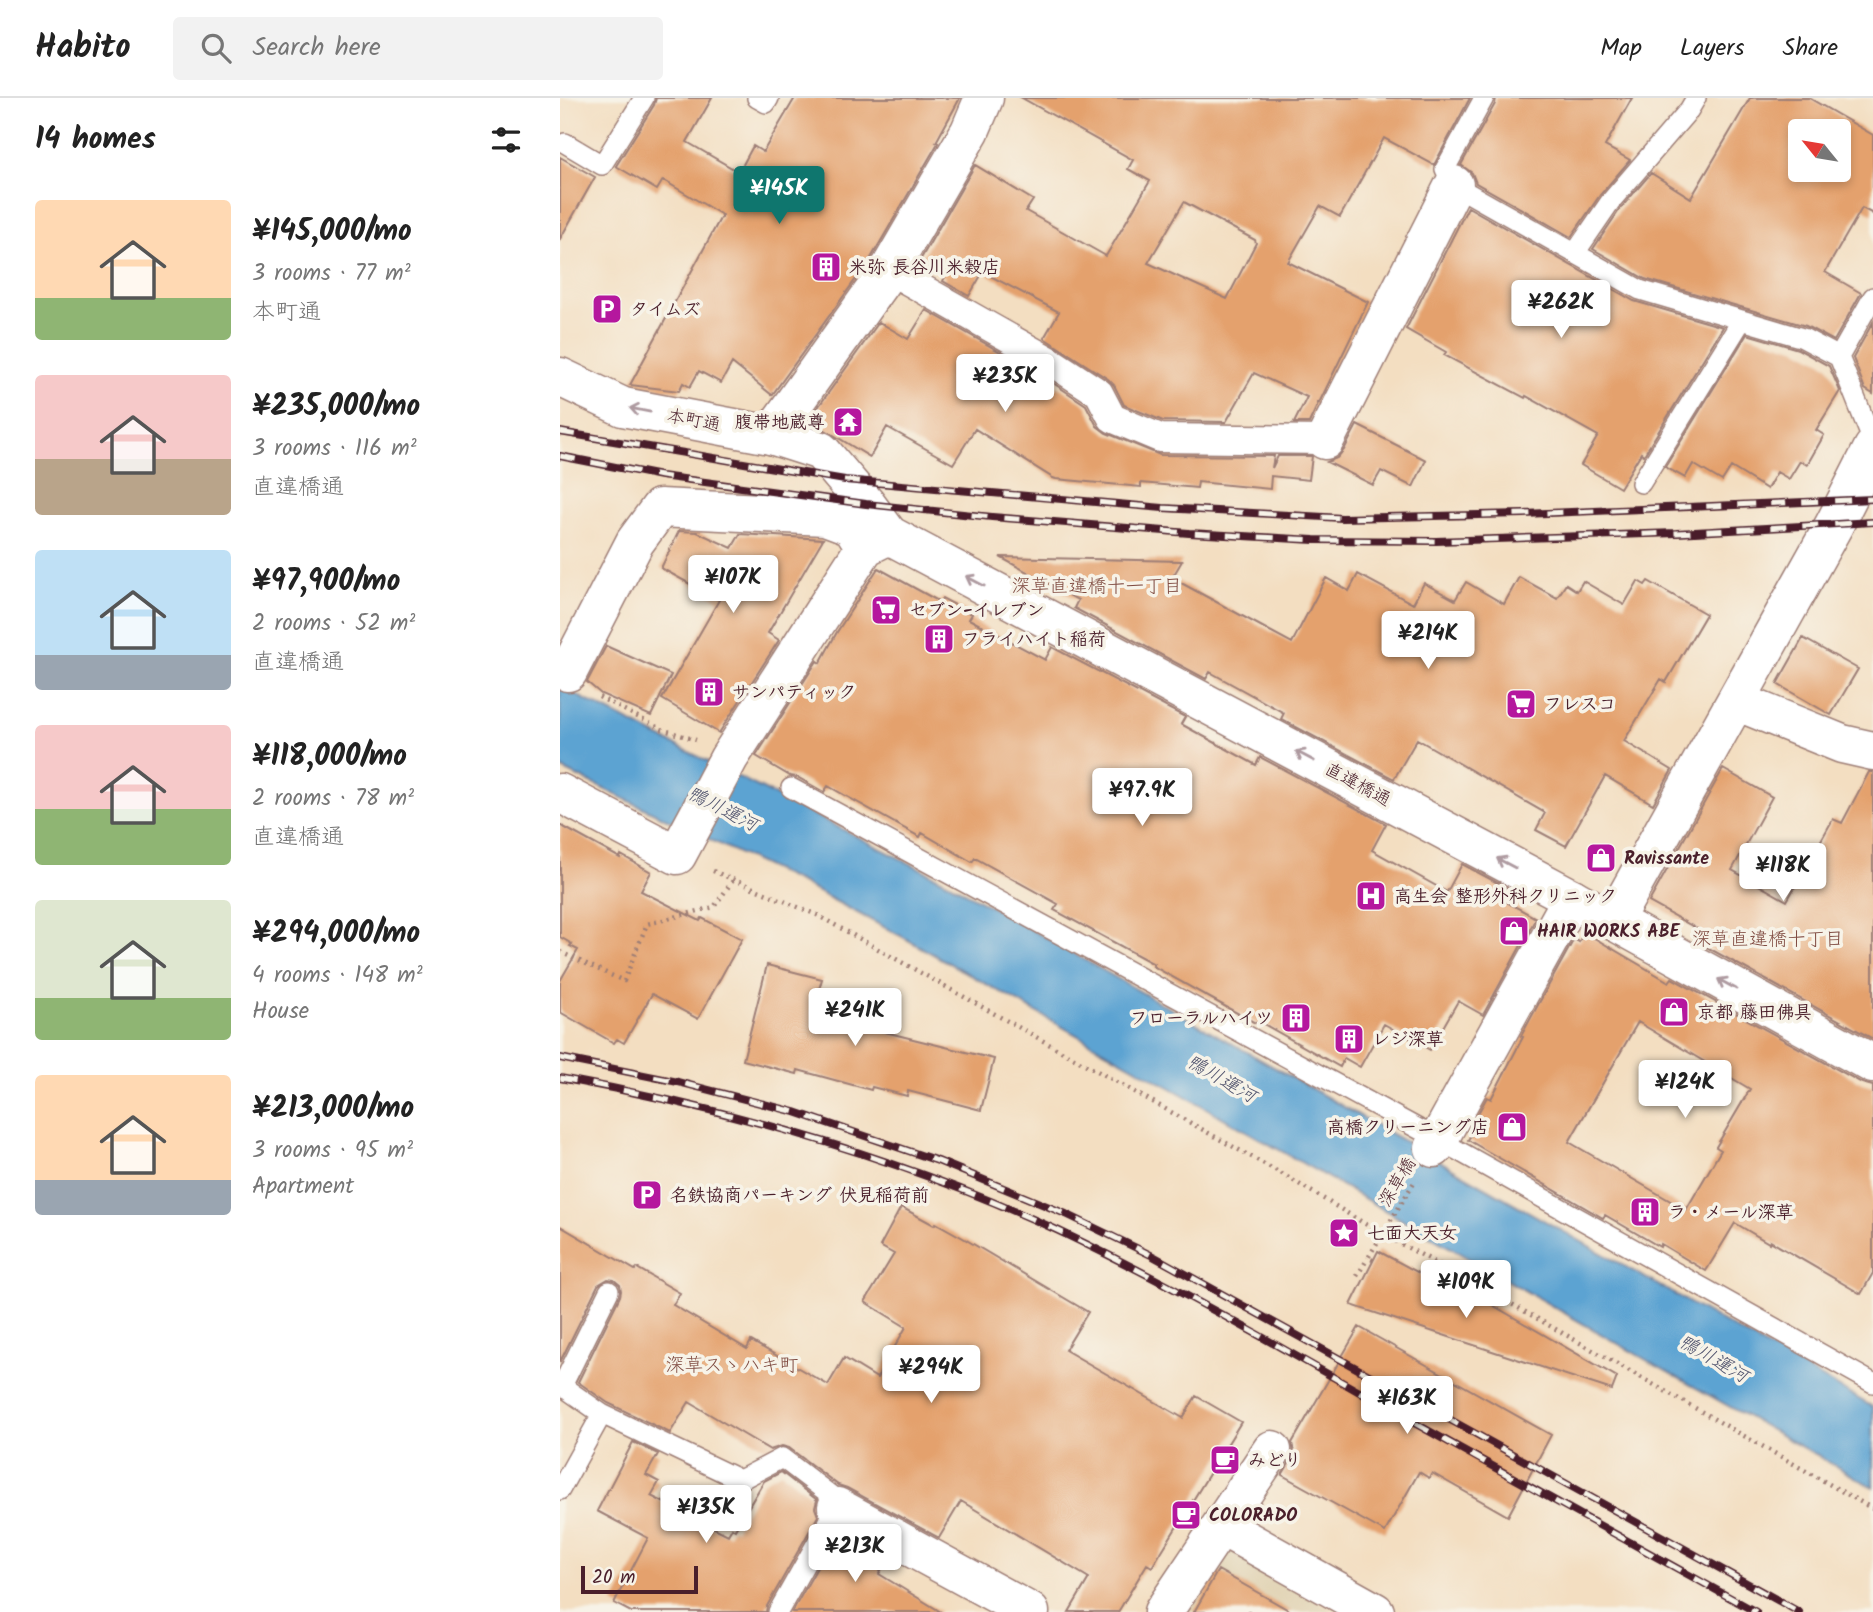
<!DOCTYPE html>
<meta charset="utf-8">
<style>
body{margin:0;font-family:Kalam,"Klee One",sans-serif;background:#f2f2f2;color:#222;height:100vh;display:flex;flex-direction:column;font-size:26px;white-space:nowrap}
*{box-sizing:border-box;margin:0}
p{font-size:23px;color:#767676}
.icon{flex:none;width:38px;height:38px;fill:none;stroke:currentColor;stroke-width:2;stroke-linecap:round;stroke-linejoin:round}
.map{position:relative;flex:1;overflow:hidden}
.drawer{display:flex;flex-direction:column;background:#fff;width:560px}
.drawer>*{flex:none}
.needle{width:46px;rotate:300deg}
.tools{position:absolute;left:1228px;top:21px;display:grid;gap:14px}
.tools a{display:grid;place-items:center;width:63px;height:63px;border-radius:7px;background:#fff;box-shadow:0 4px 10px #0003;font-size:35px}
.scale{position:absolute;left:21px;bottom:18px;width:117px;box-sizing:border-box;padding-left:7px;border:4px solid #4a1f2b;border-top:0;font-size:19px;line-height:24px;white-space:nowrap;color:#4a1f2b;-webkit-text-stroke:5px #f7f3e8;paint-order:stroke}
.price{position:absolute;translate:-50% -60px;padding:0 16px;border-radius:7px;background:#fff;color:#222;font-size:23px;line-height:46px;filter:drop-shadow(0 2px 4px #0008)}
.price::after{content:'';position:absolute;left:50%;top:42px;width:21px;height:16px;margin-left:-10px;background:inherit;clip-path:polygon(0 0,100% 0,50% 100%)}
.price.active{background:#0f766e;color:#fff}
ul{padding:0;list-style:none}
li{display:flex;align-items:center;gap:21px;height:175px;padding:0 35px}
li span{display:grid;place-items:center;flex:none;width:196px;height:140px;border-radius:7px;color:#555}
li>.icon{margin-inline-start:auto}
span .icon{width:84px;height:84px;fill:#fffc;stroke-width:1}
li b{font-size:30px}
h2{display:flex;justify-content:space-between;align-items:center;height:84px;padding:0 35px;font-size:30px}
header{display:flex;align-items:center;gap:42px;box-sizing:border-box;height:98px;padding:0 35px;background:#fff;border-bottom:2px solid #e0e0e0}
header strong{font-size:33px}
nav{display:flex;gap:38px;margin-inline-start:auto;font-size:24px}
.search{width:490px;height:63px;background:#f2f2f2;display:flex;align-items:center;gap:18px;box-sizing:border-box;padding:0 24px;border-radius:7px;color:#767676;font-size:26px}
main{display:flex;flex:1;min-height:0}
.map>svg:first-child{display:block}
.built{fill:#e1d3b4}
.water{fill:#5ba3d2;stroke:#52617e;stroke-width:2}
.building{fill:#e4a16d;fill-rule:evenodd}
.lines{fill:none;stroke-linecap:round;stroke-linejoin:round}
.service-casing{stroke:#9e7e76;stroke-width:22}
.pedestrian-casing{stroke:#9e7e76;stroke-width:31}
.minor-casing{stroke:#9e7e76;stroke-width:41}
.secondary-casing{stroke:#9e7e76;stroke-width:41}
.path{stroke:#9e7e76;stroke-width:4.5;stroke-dasharray:2 5;stroke-linecap:butt}
.service{stroke:#fff;stroke-width:19}
.pedestrian{stroke:#fff;stroke-width:28}
.minor{stroke:#fff;stroke-width:38}
.secondary{stroke:#fff;stroke-width:38}
.rail-casing{stroke:#4a1f2b;stroke-width:8}
.rail{stroke:#f7f3e8;stroke-width:5;stroke-dasharray:16;stroke-linecap:butt}
.oneway{stroke:#ae9aa0}
.labels{text-anchor:middle;stroke-width:7;stroke-linejoin:round;paint-order:stroke}
.poi-label{font-size:18px;font-weight:bold;fill:#4a1f2b;stroke:#f7f3e8;text-anchor:start}
.street-label{font-size:18px;fill:#4a1f2b;stroke:#f7f3e8}
.neighbourhood-label{font-size:19px;fill:#804c42;stroke:#f7f3e8}
.water-label{font-size:19px;font-style:italic;fill:#51546e;stroke:#f7f3e8}
</style>
<header>
<strong>Habito</strong>
<div class="search"><svg class="icon" aria-label="search" viewBox="0 0 24 24"><circle cx="10" cy="10" r="6"/><path d="M15 15l6 6"/></svg>Search here</div>
<nav><a>Map</a><a>Layers</a><a>Share</a></nav>
</header>
<main>
<section class="drawer">
<h2>14 homes<svg class="icon" aria-label="filters" viewBox="0 0 24 24"><path d="M4 7h16M4 17h16"/><circle cx="9" cy="7" r="2"/><circle cx="15" cy="17" r="2"/></svg></h2>
<ul>
<li><span style="background:linear-gradient(#ffd9b3 70%,#8fb573 0)"><svg class="icon" aria-label="home" viewBox="0 0 24 24"><path d="M3 11l9-7 9 7M6 9v11h12V9"/></svg></span><div><b>¥145,000/mo</b><p>3 rooms · 77 m²</p><p>本町通</p></div></li>
<li><span style="background:linear-gradient(#f6c9c9 60%,#b9a48a 0)"><svg class="icon" aria-label="home" viewBox="0 0 24 24"><path d="M3 11l9-7 9 7M6 9v11h12V9"/></svg></span><div><b>¥235,000/mo</b><p>3 rooms · 116 m²</p><p>直違橋通</p></div></li>
<li><span style="background:linear-gradient(#bfe0f5 75%,#9aa5b1 0)"><svg class="icon" aria-label="home" viewBox="0 0 24 24"><path d="M3 11l9-7 9 7M6 9v11h12V9"/></svg></span><div><b>¥97,900/mo</b><p>2 rooms · 52 m²</p><p>直違橋通</p></div></li>
<li><span style="background:linear-gradient(#f6c9c9 60%,#8fb573 0)"><svg class="icon" aria-label="home" viewBox="0 0 24 24"><path d="M3 11l9-7 9 7M6 9v11h12V9"/></svg></span><div><b>¥118,000/mo</b><p>2 rooms · 78 m²</p><p>直違橋通</p></div></li>
<li><span style="background:linear-gradient(#dfe7d0 70%,#8fb573 0)"><svg class="icon" aria-label="home" viewBox="0 0 24 24"><path d="M3 11l9-7 9 7M6 9v11h12V9"/></svg></span><div><b>¥294,000/mo</b><p>4 rooms · 148 m²</p><p>House</p></div></li>
<li><span style="background:linear-gradient(#ffd9b3 75%,#9aa5b1 0)"><svg class="icon" aria-label="home" viewBox="0 0 24 24"><path d="M3 11l9-7 9 7M6 9v11h12V9"/></svg></span><div><b>¥213,000/mo</b><p>3 rooms · 95 m²</p><p>Apartment</p></div></li>
</ul>
</section>
<div class="map">
<svg width="1313" height="1514" viewBox="0 0 1313 1514">
<rect width="100%" height="100%" fill="#f7f3e8"/>
<filter id="ink" filterUnits="userSpaceOnUse"><feTurbulence type="fractalNoise" baseFrequency=".0143" numOctaves="2"/><feDisplacementMap in="SourceGraphic" scale="14" xChannelSelector="R" yChannelSelector="G"/><feConvolveMatrix kernelMatrix="1 2 1 2 8 2 1 2 1" color-interpolation-filters="sRGB"/></filter>
<filter id="wash" filterUnits="userSpaceOnUse"><feTurbulence type="fractalNoise" baseFrequency=".00686" numOctaves="4" result="noise"/><feDisplacementMap in="SourceGraphic" scale="28" xChannelSelector="R" yChannelSelector="G"/><feGaussianBlur stdDeviation="1.57" result="paint"/><feColorMatrix in="noise" values="0 0 0 0 0 0 0 0 0 0 0 0 0 0 0 0 0 1.4 0 .05"/><feComposite in="paint" operator="in"/></filter>
<g filter="url(#wash)">
<rect width="100%" height="100%" fill="#f3dec1"/>
<!-- built -->
<path class="built" d="M668,1452L775,1514H626Z"/>
<!-- water -->
<path class="water" d="M0,589L389,785L1313,1309V1389L1097,1268L620,995L339,837L245,787L0,670Z"/>
<g id="blocks">
<!-- building -->
<path class="building" d="M96,0H152L127,44L179,74L193,48L203,54L235,0H400L376,44L378,45L311,160L212,297L172,265L161,285L139,273L130,289L123,285L119,293L70,287L162,117L103,82L97,92L56,68L94,7Z
M462,0H910L874,67L824,40L780,119L760,108L728,164L808,204L759,305L758,304L757,308L749,325H734L747,299L694,275L666,324L603,323L564,307L554,287L548,281L484,240L499,214L423,174L409,198L383,183L385,179L359,164L415,67L473,102L466,113L546,158L590,83L568,71L573,62ZM624,104L695,142L696,145L667,201L588,165Z
M936,0H1072L1045,48L1070,62L1040,97L1011,139L916,85L912,75L901,67L935,6Z
M1190,0H1249L1313,37V116L1302,110L1265,174L1301,195L1274,243L1246,228L1085,181L1033,151L1060,111L1091,75L1131,100ZM1241,33H1279V72H1241Z
M0,59L35,79L0,141Z
M908,109L1074,203L1163,229L1084,357L1081,355L1060,390L1021,367L1038,338L966,298L965,300L884,257L886,254L846,231Z
M366,212L481,277L526,307L537,328L546,335L600,357L714,358L712,370L718,358H752L749,382L711,378L710,391L638,384L637,390L581,385V389L496,381L493,380L415,331L393,366L327,329L310,359L249,322L319,224L348,241Z
M1313,224V296L1305,291L1293,260Z
M1187,236L1238,251L1269,268L1280,293L1256,332L1264,337L1247,367L1240,363L1229,381L1217,374L1207,391L1171,369L1162,383L1133,366L1125,380L1105,369Z
M797,327L866,362L853,389L821,373L813,387L767,364L777,360L784,352Z
M119,433L137,434L172,450L180,436L263,441L208,535L219,542L159,635L102,601L159,502L101,470Z
M440,459L622,463L612,480L732,545L766,480L789,493L798,476L853,506L864,485L895,502L906,484L944,506L959,479L997,500L1006,486L1017,493L1023,483L1064,507L1078,483L1085,487L1088,483L1146,516L1106,584L1101,581L1064,643L1112,672L1093,706L1045,678L1006,748L976,732L985,715L857,641L834,681L721,621L724,615L650,574L646,581L514,510L518,502Z
M318,470L380,504L382,500L412,516L409,521L485,562L492,549L625,619L621,626L696,667L700,659L826,726L812,752L887,794L902,766L949,791L943,802L976,820L923,917L898,903L870,952L824,926L800,969L784,960L780,969L700,924L699,927L668,910L593,868L594,866L494,812L498,806L415,760L412,764L362,735L360,739L268,688L264,694L237,679L230,678L196,658L257,563L260,565L277,534Z
M1243,540L1298,571L1271,617L1217,586Z
M46,548L111,577L91,618L41,596L27,584Z
M1163,671L1212,699L1172,772L1227,803L1273,721L1282,725L1309,674H1313V941L1134,842L1139,832L1089,804Z
M0,727L60,760L61,757L91,774L81,793L140,823L142,820L182,841L138,921L92,896L64,945L57,941L54,945L0,914V883L18,852L10,848L12,846L0,839Z
M1024,834L1109,884L1112,880L1302,985L1313,988V1175L1301,1196L1210,1143L1209,1145L1175,1125L1146,1173L1101,1146L1100,1149L1045,1117L1043,1120L908,1042L915,1030L911,1028L927,999L931,1001L963,939L961,938L1014,841L1019,844ZM1078,924L1190,991L1156,1049L1161,1052L1126,1112L1009,1044Z
M207,867L262,881L252,916L434,961L421,1012L348,993L347,998L312,989L311,992L238,972L237,976L183,962Z
M341,1109L374,1127L376,1125L403,1140L528,1214L505,1252L623,1320L636,1298L681,1324L592,1469L587,1466L558,1514H509L529,1480L401,1403L379,1440L287,1390L278,1387L229,1350L222,1348L210,1352L129,1304L110,1335L48,1305L18,1284L60,1198L61,1193L60,1187L54,1182L48,1181L38,1187L0,1264V1128L75,1172L77,1170L120,1195L113,1207L187,1251L191,1243L268,1287L284,1260L317,1280L346,1229L305,1204L334,1156L320,1148Z
M818,1153L885,1189L889,1182L1057,1279L1052,1292L791,1207Z
M799,1229L991,1337L948,1418L872,1375L869,1380L859,1374L825,1434L722,1377L730,1364L734,1354L732,1345Z
M73,1344L98,1356L86,1377L99,1384L91,1398L168,1437L172,1430L175,1432L204,1383L221,1374L257,1402L255,1410L258,1418L207,1508L206,1514H71L54,1505L88,1440L37,1413Z
M277,1434L327,1461L319,1476L381,1514H232Z
M658,1472L732,1514H634Z"/>
</g>
</g>
<g filter="url(#ink)">
<use href="#blocks" fill-opacity="0" stroke="#9e7e76" stroke-width="2"/>
<g class="lines">
<!-- service casing -->
<g class="service-casing">
<path id="service" d="M197,0L206,5L209,0
M924,0L885,71L894,87L1080,192L1243,240L1279,259
M5,45L42,67L84,0
M1015,155L1050,104L1129,12L1136,0
M1313,199L1279,259L1313,344
M1081,385L1182,222
M231,690L879,1042L1313,1285
M42,1316L2,1288L49,1193
M0,1392L42,1316L180,1382L222,1360L273,1399L277,1409L218,1514"/>
</g>
<!-- pedestrian casing -->
<g class="pedestrian-casing">
<path id="pedestrian" d="M329,172L490,263L539,295L552,320L600,340L765,342"/>
</g>
<!-- minor casing -->
<g class="minor-casing">
<path id="minor" d="M211,337L329,172L410,33L424,0
M765,342L894,87
M8,574L75,444L100,410L265,418L292,428L305,449
M1176,603L1282,646L1313,653
M0,695L117,757L169,660L305,449L329,437
M1053,823L1274,427L1313,350
M874,1050L1012,800
M277,1409L470,1514
M661,1428L815,1514
M603,1514L712,1352"/>
</g>
<!-- secondary casing -->
<g class="secondary-casing">
<path id="secondary" d="M0,279L63,309L211,337L261,353L306,406L329,437L1012,800L1313,966"/>
</g>
<!-- path -->
<path class="path" d="M39,599L101,631L136,642
M153,773L257,817L724,1077L822,1136L918,1187L1313,1411
M0,854L64,883L87,826L154,809L174,781
M813,1162L808,1160L856,1081
M797,1178L808,1160"/>
<!-- service -->
<use href="#service" class="service"/>
<!-- pedestrian -->
<use href="#pedestrian" class="pedestrian"/>
<!-- minor -->
<use href="#minor" class="minor"/>
<!-- secondary -->
<use href="#secondary" class="secondary"/>
<!-- rail casing -->
<g class="rail-casing">
<path id="rail" d="M0,334L285,382L603,410L782,420L964,416L1313,401
M0,358L101,378L306,406L432,419L629,435L754,442L876,443L1117,435L1313,424
M0,960L118,984L235,1014L378,1063L506,1116L593,1158L1239,1514
M0,980C171,1011 341,1060 499,1133C613,1187 722,1250 831,1312C953,1380 1075,1447 1196,1514"/>
</g>
<!-- rail -->
<use href="#rail" class="rail"/>
</g>
<!-- one-way arrows -->
<defs><path id="oneway-shaft" d="M-6 0H5M1.5-3L5.5 0L1.5 3" fill="none" stroke-width="1.6" stroke-linecap="round" stroke-linejoin="round" transform="scale(1.75)"/></defs>
<g class="oneway">
<use href="#oneway-shaft" transform="translate(80 312) rotate(-169)"/>
<use href="#oneway-shaft" transform="translate(415 483) rotate(-152)"/>
<use href="#oneway-shaft" transform="translate(745 658) rotate(-152)"/>
<use href="#oneway-shaft" transform="translate(946 765) rotate(-152)"/>
<use href="#oneway-shaft" transform="translate(1167 886) rotate(-151)"/>
</g>
</g>
<!-- icons -->
<defs>
<g id="building-square" transform="scale(1.575)"><rect x="-9" y="-9" width="18" height="18" rx="4" fill="#b5179e" stroke="#f7f3e8"/><path d="M-4-6H4V6H1V3H-1V6H-4ZM-2.5-4.3h1.7v1.8h-1.7ZM.8-4.3h1.7v1.8H.8ZM-2.5-1h1.7V.8h-1.7ZM.8-1h1.7V.8H.8Z" fill="#fff"/></g>
<g id="parking-square" transform="scale(1.575)"><rect x="-9" y="-9" width="18" height="18" rx="4" fill="#b5179e" stroke="#f7f3e8"/><path d="M-3.5-5.5H1a3.5 3.5 0 0 1 0 7H-1V5.5H-3.5ZM-1-3.4V-.6H.8a1.4 1.4 0 0 0 0-2.8Z" fill="#fff"/></g>
<g id="temple-square" transform="scale(1.575)"><rect x="-9" y="-9" width="18" height="18" rx="4" fill="#b5179e" stroke="#f7f3e8"/><path d="M0-6L5-2H3V0L6.5 2.5H4V6H1.5V3h-3V6H-4V2.5H-6.5L-3 0V-2H-5Z" fill="#fff"/></g>
<g id="supermarket-square" transform="scale(1.575)"><rect x="-9" y="-9" width="18" height="18" rx="4" fill="#b5179e" stroke="#f7f3e8"/><path d="M-6-5.5h2.5l.6 2H6L4.5 2H-2.5L-4.4-4H-6ZM-1.5 3.2a1.3 1.3 0 1 0 .1 0ZM3 3.2a1.3 1.3 0 1 0 .1 0Z" fill="#fff"/></g>
<g id="shop-square" transform="scale(1.575)"><rect x="-9" y="-9" width="18" height="18" rx="4" fill="#b5179e" stroke="#f7f3e8"/><path d="M-5-2.5h2.3a2.7 3.5 0 0 1 5.4 0H5L5.5 6h-11ZM-1.5-2.5h3a1.5 2.3 0 0 0-3 0Z" fill="#fff"/></g>
<g id="hospital-square" transform="scale(1.575)"><rect x="-9" y="-9" width="18" height="18" rx="4" fill="#b5179e" stroke="#f7f3e8"/><path d="M-5-5h3v3.5h4V-5h3V5h-3V1.5h-4V5h-3Z" fill="#fff"/></g>
<g id="sight-square" transform="scale(1.575)"><rect x="-9" y="-9" width="18" height="18" rx="4" fill="#b5179e" stroke="#f7f3e8"/><path d="M0-6L1.8-2.2L6-1.7L2.9 1.2L3.7 5.4L0 3.3L-3.7 5.4L-2.9 1.2L-6-1.7L-1.8-2.2Z" fill="#fff"/></g>
<g id="cafe-square" transform="scale(1.575)"><rect x="-9" y="-9" width="18" height="18" rx="4" fill="#b5179e" stroke="#f7f3e8"/><path d="M-5.5-4.5H6V0H3Q3 3.5 0 3.5H-2.5Q-5.5 3.5-5.5 0ZM3-3.2v2h1.7v-2ZM-6 4.5H4V6H-6Z" fill="#fff"/></g>
</defs>
<g fill-rule="evenodd">
<use href="#building-square" x="266" y="169"/>
<use href="#parking-square" x="47" y="211"/>
<use href="#temple-square" x="288" y="324"/>
<use href="#supermarket-square" x="326" y="512"/>
<use href="#building-square" x="379" y="541"/>
<use href="#building-square" x="149" y="594"/>
<use href="#supermarket-square" x="961" y="606"/>
<use href="#shop-square" x="1041" y="760"/>
<use href="#hospital-square" x="811" y="798"/>
<use href="#shop-square" x="954" y="833"/>
<use href="#shop-square" x="1114" y="914"/>
<use href="#building-square" x="736" y="920"/>
<use href="#building-square" x="789" y="941"/>
<use href="#shop-square" x="952" y="1029"/>
<use href="#parking-square" x="87" y="1097"/>
<use href="#building-square" x="1085" y="1114"/>
<use href="#sight-square" x="784" y="1135"/>
<use href="#cafe-square" x="665" y="1362"/>
<use href="#cafe-square" x="626" y="1417"/>
</g>
<g class="labels">
<!-- poi labels -->
<g class="poi-label">
<text x="289" y="175">米弥 長谷川米穀店</text>
<text x="70" y="217">タイムズ</text>
<text x="265" y="330" text-anchor="end">腹帯地蔵尊</text>
<text x="349" y="518">セブン-イレブン</text>
<text x="402" y="547">フライハイト稲荷</text>
<text x="172" y="600">サンパティック</text>
<text x="984" y="612">フレスコ</text>
<text x="1064" y="766">Ravissante</text>
<text x="834" y="804">高生会 整形外科クリニック</text>
<text x="977" y="839">HAIR WORKS ABE</text>
<text x="1137" y="920">京都 藤田佛具</text>
<text x="713" y="926" text-anchor="end">フローラルハイツ</text>
<text x="812" y="947">レジ深草</text>
<text x="929" y="1035" text-anchor="end">高橋クリーニング店</text>
<text x="110" y="1103">名鉄協商パーキング 伏見稲荷前</text>
<text x="1108" y="1120">ラ・メール深草</text>
<text x="807" y="1141">七面大天女</text>
<text x="688" y="1368">みどり</text>
<text x="649" y="1423">COLORADO</text>
</g>
<!-- street labels -->
<g class="street-label">
<text transform="translate(134 322) rotate(11)" y="6">本町通</text>
<text transform="translate(798 686) rotate(28)" y="6">直違橋通</text>
<text transform="translate(837 1084) rotate(-59)" y="6">深草橋</text>
</g>
<!-- neighbourhood labels -->
<g class="neighbourhood-label">
<text x="537" y="494">深草直違橋十一丁目</text>
<text x="1208" y="847">深草直違橋十丁目</text>
<text x="172" y="1273">深草スゝハキ町</text>
</g>
<!-- water labels -->
<g class="water-label">
<text transform="translate(163 710) rotate(27)" y="7">鴨川運河</text>
<text transform="translate(662 980) rotate(30)" y="7">鴨川運河</text>
<text transform="translate(1154 1260) rotate(30)" y="7">鴨川運河</text>
</g>
</g>
</svg>
<div class="tools">
<a><svg class="needle" viewBox="-14 -14 28 28"><path d="M0-13l5 13h-10z" fill="#e53935"/><path d="M0 13l5-13h-10z" fill="#767676"/></svg></a>
</div>
<div class="scale">20 m</div>
<b class="price active" style="left:219px;top:128px">¥145K</b>
<b class="price" style="left:1001px;top:242px">¥262K</b>
<b class="price" style="left:445px;top:316px">¥235K</b>
<b class="price" style="left:173px;top:517px">¥107K</b>
<b class="price" style="left:868px;top:573px">¥214K</b>
<b class="price" style="left:582px;top:730px">¥97.9K</b>
<b class="price" style="left:1223px;top:805px">¥118K</b>
<b class="price" style="left:295px;top:950px">¥241K</b>
<b class="price" style="left:1125px;top:1022px">¥124K</b>
<b class="price" style="left:906px;top:1222px">¥109K</b>
<b class="price" style="left:371px;top:1307px">¥294K</b>
<b class="price" style="left:847px;top:1338px">¥163K</b>
<b class="price" style="left:146px;top:1447px">¥135K</b>
<b class="price" style="left:295px;top:1486px">¥213K</b>
</div>
</main>
